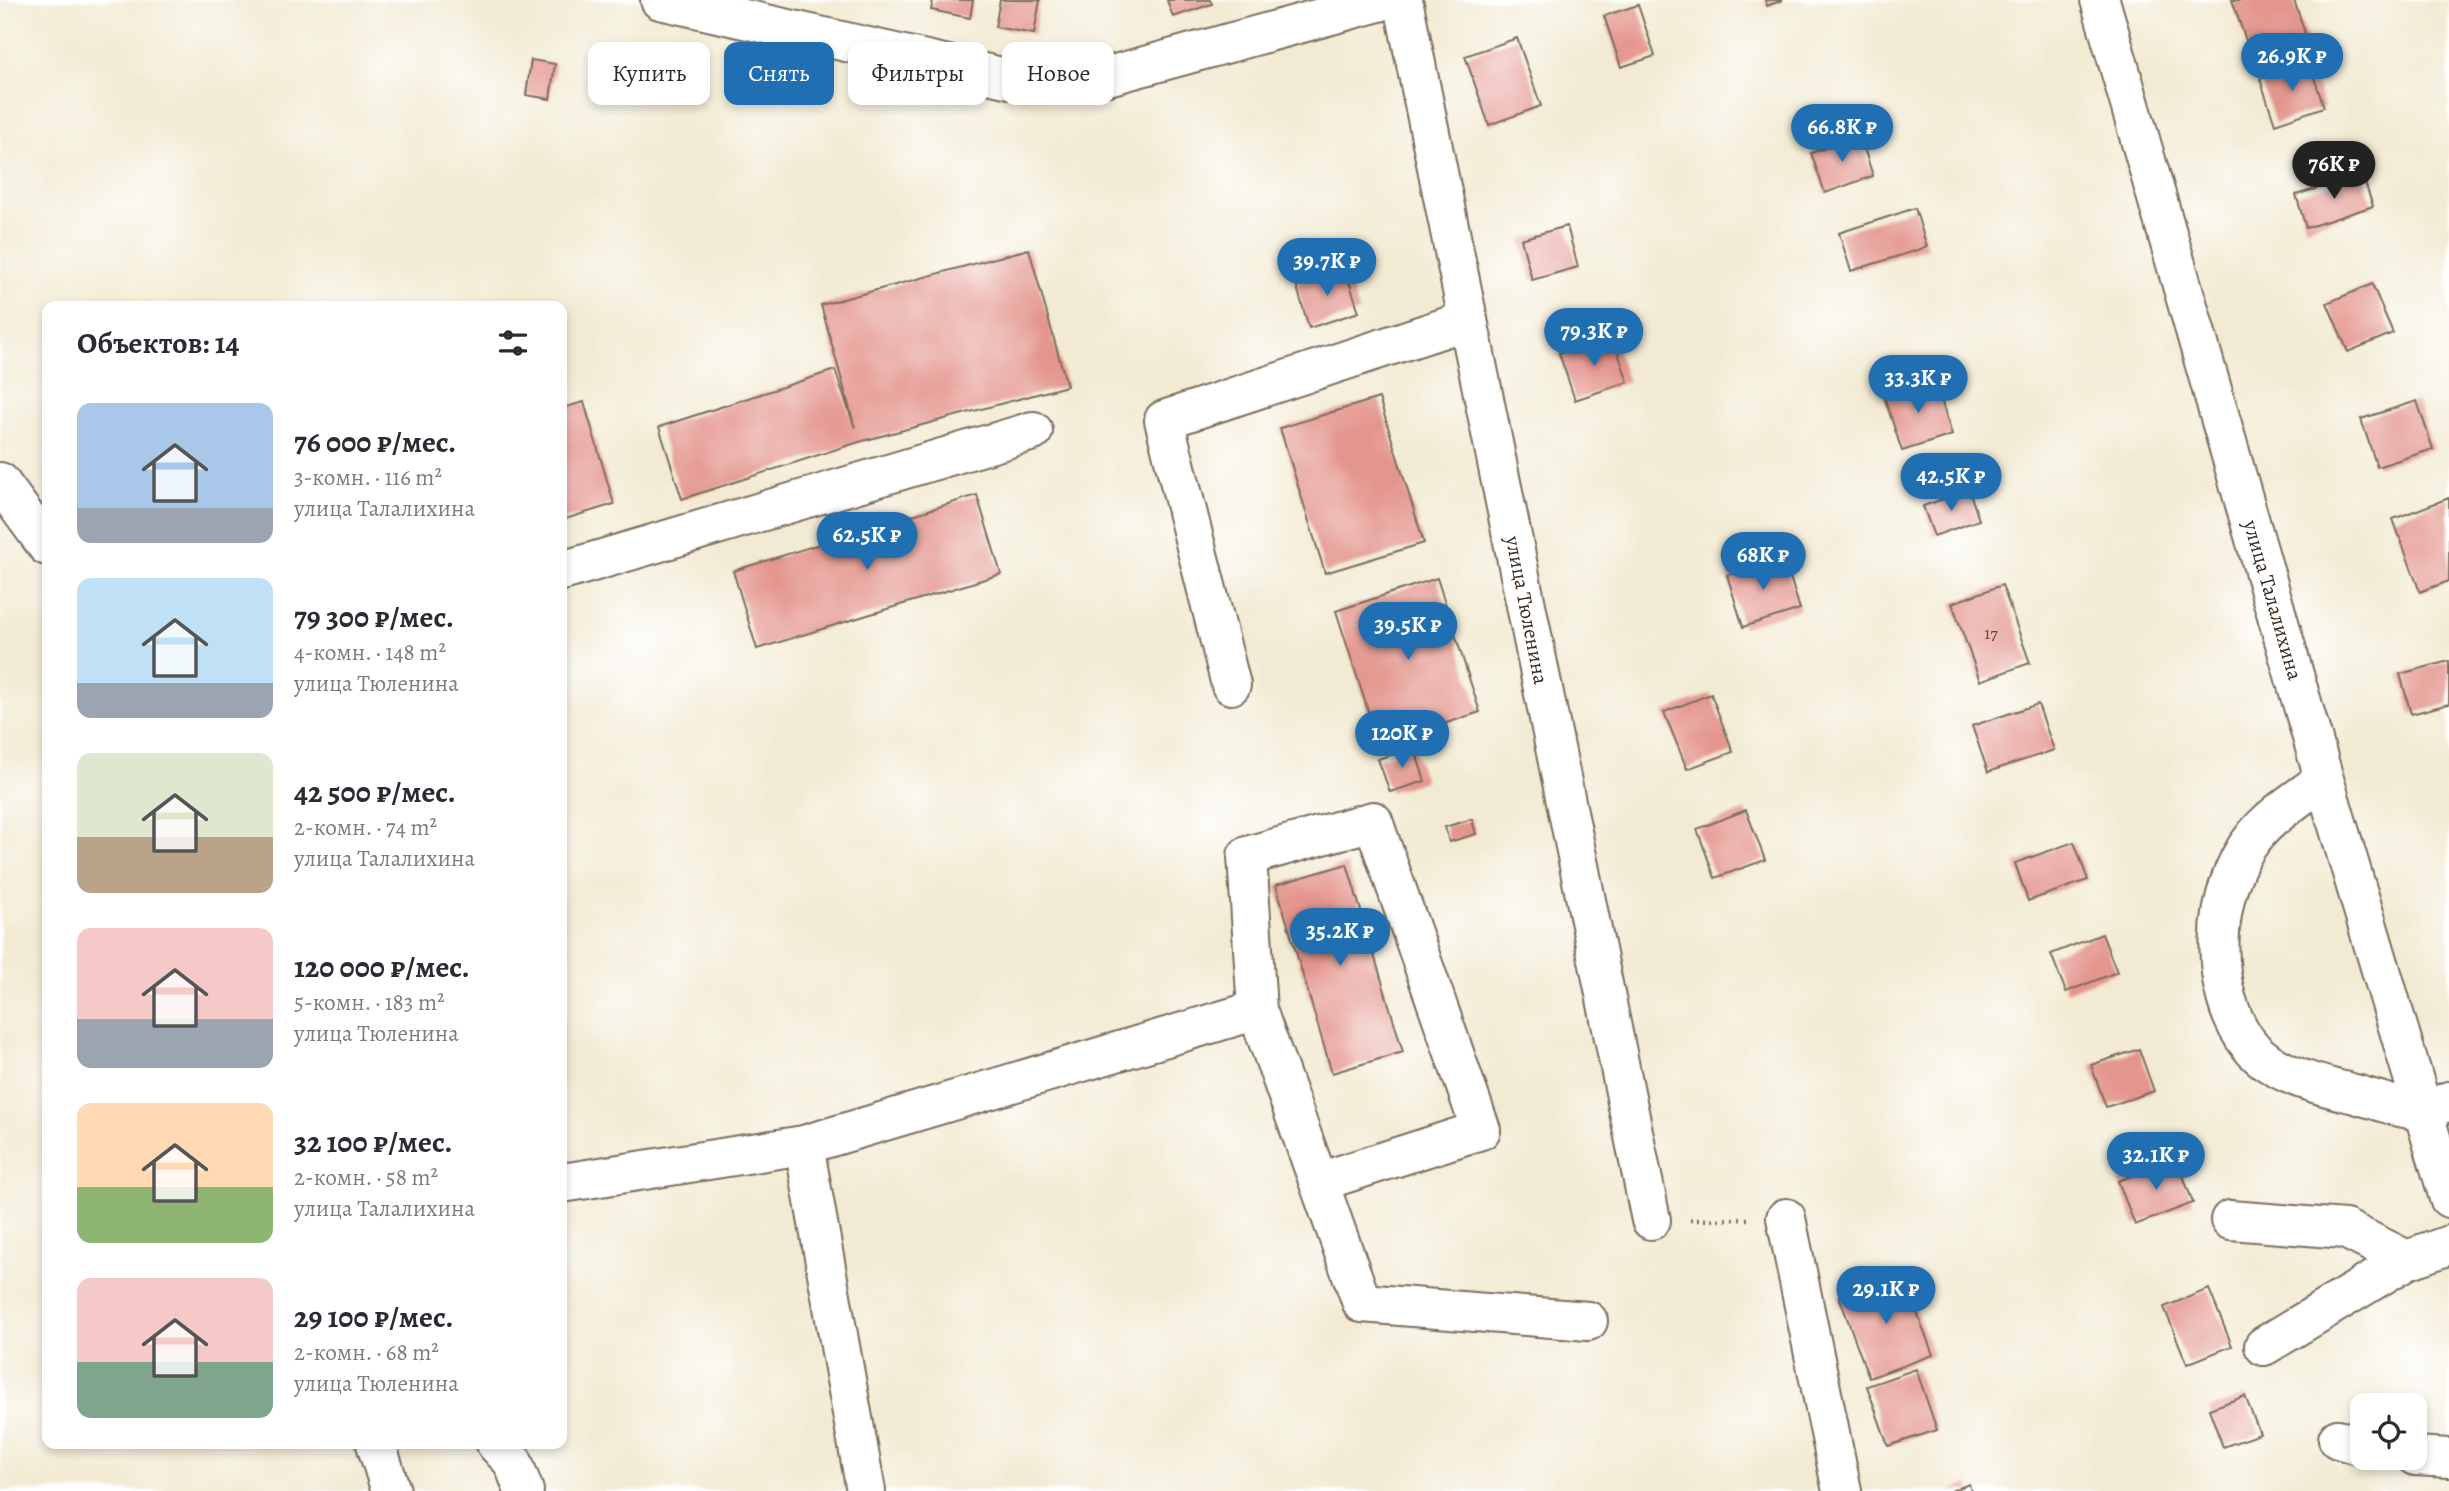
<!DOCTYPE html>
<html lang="ru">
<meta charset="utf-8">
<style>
body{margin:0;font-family:Alegreya,serif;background:#f7f7f7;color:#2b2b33;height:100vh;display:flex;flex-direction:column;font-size:26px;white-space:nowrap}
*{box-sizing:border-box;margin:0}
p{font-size:23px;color:#7c7c81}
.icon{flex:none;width:38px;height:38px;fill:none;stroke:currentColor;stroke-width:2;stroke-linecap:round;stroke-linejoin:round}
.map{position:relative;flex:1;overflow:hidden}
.side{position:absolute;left:42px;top:301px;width:525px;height:1148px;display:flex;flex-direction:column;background:#fff;border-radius:14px;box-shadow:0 4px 10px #0003}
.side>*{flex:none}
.top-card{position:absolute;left:588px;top:42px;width:665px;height:63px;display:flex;gap:14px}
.tools{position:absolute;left:2350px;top:1393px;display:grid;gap:14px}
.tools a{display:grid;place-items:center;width:77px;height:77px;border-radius:14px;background:#fff;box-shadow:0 4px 10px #0003;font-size:35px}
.price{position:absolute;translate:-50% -60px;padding:0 16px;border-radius:24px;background:#1f6fb2;color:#fff;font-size:23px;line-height:46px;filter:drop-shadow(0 2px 4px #0008)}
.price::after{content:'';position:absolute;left:50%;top:42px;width:21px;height:16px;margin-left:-10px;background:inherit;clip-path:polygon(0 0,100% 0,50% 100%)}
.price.on{background:#222;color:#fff}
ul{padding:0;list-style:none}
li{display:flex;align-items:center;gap:21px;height:175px;padding:0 35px}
li span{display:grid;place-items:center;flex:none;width:196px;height:140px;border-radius:14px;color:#555}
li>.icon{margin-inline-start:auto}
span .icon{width:84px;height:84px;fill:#fffc;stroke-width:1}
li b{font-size:30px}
h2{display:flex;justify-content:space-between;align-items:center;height:84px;padding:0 35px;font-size:30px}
.chip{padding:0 24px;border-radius:14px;background:#fff;box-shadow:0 4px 10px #0003;font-size:24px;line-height:63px}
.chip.on{background:#1f6fb2;color:#fff}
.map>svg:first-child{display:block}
.building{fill:#e4968e}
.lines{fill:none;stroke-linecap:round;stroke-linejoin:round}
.minor-casing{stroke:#7b6d5d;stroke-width:42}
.path{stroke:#7b6d5d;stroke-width:4.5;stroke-dasharray:2 5;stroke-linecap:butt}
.minor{stroke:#fff;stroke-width:38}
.labels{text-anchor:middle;stroke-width:7;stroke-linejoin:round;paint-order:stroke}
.number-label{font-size:18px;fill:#65453a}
.street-label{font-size:21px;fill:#3b2a1e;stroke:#fff}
</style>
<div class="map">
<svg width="2449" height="1491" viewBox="0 0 2449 1491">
<rect width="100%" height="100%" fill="#fff"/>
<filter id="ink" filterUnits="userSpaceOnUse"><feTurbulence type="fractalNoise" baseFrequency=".0143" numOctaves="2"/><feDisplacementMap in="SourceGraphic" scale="14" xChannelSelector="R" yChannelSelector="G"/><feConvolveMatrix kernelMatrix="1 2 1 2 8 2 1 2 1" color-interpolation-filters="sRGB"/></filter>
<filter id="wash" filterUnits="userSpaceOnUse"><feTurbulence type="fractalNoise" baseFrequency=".00686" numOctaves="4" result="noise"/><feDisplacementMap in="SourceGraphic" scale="28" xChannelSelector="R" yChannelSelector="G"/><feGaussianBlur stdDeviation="1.57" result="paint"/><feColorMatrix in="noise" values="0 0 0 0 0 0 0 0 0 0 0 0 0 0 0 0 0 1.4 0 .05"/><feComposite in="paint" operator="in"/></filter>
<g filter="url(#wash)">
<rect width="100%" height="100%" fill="#f2ead2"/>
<g id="blocks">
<!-- building -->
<path class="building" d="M933,0H973L970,18L931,10Z
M1000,0H1040L1034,34L995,27Z
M1167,0H1210L1212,4L1173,17Z
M1765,0H1783L1767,6Z
M2232,0H2294L2309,45L2254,64Z
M1638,5L1655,56L1621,67L1604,16Z
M1517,38L1541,106L1489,125L1465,56Z
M531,60L555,64L550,99L526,95Z
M2309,63L2324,107L2275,124L2260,79Z
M1860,136L1873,176L1825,193L1811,153Z
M2362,174L2373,206L2306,228L2296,195Z
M1915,208L1927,247L1851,271L1839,233Z
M1567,226L1578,267L1532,280L1521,239Z
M1029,249L1067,386L859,442L682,499L659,427L835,370L855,428L821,305Z
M1345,269L1359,312L1309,328L1296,284Z
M2372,284L2393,333L2348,352L2327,303Z
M1612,335L1628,382L1575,400L1559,353Z
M1935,380L1952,435L1902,451L1884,396Z
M1379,398L1424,543L1325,573L1280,428Z
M2417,401L2433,449L2377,467L2361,419Z
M584,402L614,504L562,520V408Z
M1969,490L1979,520L1934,536L1923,506Z
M977,495L1001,574L757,649L733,571Z
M2449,498V581L2420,592L2393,519Z
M1784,558L1800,609L1743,627L1727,575Z
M1437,578L1480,712L1379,745L1336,611Z
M2002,585L2030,663L1980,681L1952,603Z
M2449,661V704L2411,714L2400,674Z
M1711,694L1733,752L1687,769L1664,712Z
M2038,704L2054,750L1988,772L1972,726Z
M1414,747L1425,781L1390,792L1378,759Z
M1746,810L1765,860L1715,878L1697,829Z
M1472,819L1476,834L1449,842L1445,827Z
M2074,842L2088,880L2028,901L2015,863Z
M1347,864L1403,1052L1332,1073L1276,885Z
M2102,934L2117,972L2066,992L2051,954Z
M2139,1049L2154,1091L2106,1107L2091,1065Z
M2177,1159L2193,1203L2135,1225L2118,1181Z
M1902,1273L1933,1355L1869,1378L1839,1296Z
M2209,1289L2232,1346L2187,1364L2164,1307Z
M1916,1369L1937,1430L1888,1446L1867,1386Z
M2245,1396L2260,1434L2223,1447L2209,1409Z
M1969,1484L1971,1491H1951Z"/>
</g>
</g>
<g filter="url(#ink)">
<use href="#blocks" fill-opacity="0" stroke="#7b6d5d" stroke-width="2"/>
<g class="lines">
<!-- minor casing -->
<g class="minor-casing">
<path id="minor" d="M660,0L1028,83L1108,76L1386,0
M1403,0L1651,1220
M2100,0L2324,779L2449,1198
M0,482L47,546
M562,571L1033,431
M1231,685L1164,420L1468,320
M2324,779C2301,797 2271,815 2254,837C2211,890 2206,993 2251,1047C2273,1074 2319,1085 2351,1093C2369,1097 2408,1112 2424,1110C2432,1109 2441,1104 2449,1101
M1257,1010L1247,856L1373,821L1481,1130L1319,1182
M804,1145L866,1491
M562,1183L804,1145L1257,1010L1362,1303L1588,1321
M1786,1218L1842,1491
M2230,1220L2345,1229L2407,1260
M2264,1346L2407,1260L2449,1245
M2338,1439L2362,1446
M376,1444L391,1491
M496,1444L513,1462L524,1491
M2415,1456L2449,1458"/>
</g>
<!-- path -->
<path class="path" d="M1690,1220L1748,1219"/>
<!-- minor -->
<use href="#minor" class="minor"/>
</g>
</g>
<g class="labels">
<!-- number labels -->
<g class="number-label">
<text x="1991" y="639">17</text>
</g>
<!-- street labels -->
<g class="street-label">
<text transform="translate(2273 600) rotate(74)" y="7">улица Талалихина</text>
<text transform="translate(1527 610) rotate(79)" y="7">улица Тюленина</text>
</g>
</g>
</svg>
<div class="tools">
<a><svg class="icon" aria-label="locate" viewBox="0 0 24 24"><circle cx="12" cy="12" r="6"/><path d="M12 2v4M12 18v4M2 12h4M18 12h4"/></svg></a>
</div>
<b class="price" style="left:2292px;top:93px">26.9K ₽</b>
<b class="price" style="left:1842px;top:164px">66.8K ₽</b>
<b class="price on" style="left:2334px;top:201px">76K ₽</b>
<b class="price" style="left:1327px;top:298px">39.7K ₽</b>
<b class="price" style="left:1594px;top:368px">79.3K ₽</b>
<b class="price" style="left:1918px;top:415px">33.3K ₽</b>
<b class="price" style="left:1951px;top:513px">42.5K ₽</b>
<b class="price" style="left:867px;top:572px">62.5K ₽</b>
<b class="price" style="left:1763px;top:592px">68K ₽</b>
<b class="price" style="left:1408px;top:662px">39.5K ₽</b>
<b class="price" style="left:1402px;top:770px">120K ₽</b>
<b class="price" style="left:1340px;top:968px">35.2K ₽</b>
<b class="price" style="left:2156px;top:1192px">32.1K ₽</b>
<b class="price" style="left:1886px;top:1326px">29.1K ₽</b>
<div class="top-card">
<a class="chip">Купить</a>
<a class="chip on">Снять</a>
<a class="chip">Фильтры</a>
<a class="chip">Новое</a>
</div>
<section class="side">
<h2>Объектов: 14<svg class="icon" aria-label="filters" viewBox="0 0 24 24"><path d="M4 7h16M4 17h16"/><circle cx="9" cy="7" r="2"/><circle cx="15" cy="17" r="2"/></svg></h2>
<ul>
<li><span style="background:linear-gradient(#a9c7e8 75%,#9aa5b1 0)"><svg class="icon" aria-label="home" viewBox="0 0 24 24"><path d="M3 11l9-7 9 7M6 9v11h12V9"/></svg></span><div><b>76 000 ₽/мес.</b><p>3-комн. · 116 m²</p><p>улица Талалихина</p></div></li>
<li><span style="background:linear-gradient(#bfe0f5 75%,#9aa5b1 0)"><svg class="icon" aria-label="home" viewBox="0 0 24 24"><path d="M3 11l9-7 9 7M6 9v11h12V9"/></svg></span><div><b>79 300 ₽/мес.</b><p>4-комн. · 148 m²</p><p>улица Тюленина</p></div></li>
<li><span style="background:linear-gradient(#dfe7d0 60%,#b9a48a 0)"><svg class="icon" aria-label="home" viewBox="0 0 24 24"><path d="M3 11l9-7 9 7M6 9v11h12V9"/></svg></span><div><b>42 500 ₽/мес.</b><p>2-комн. · 74 m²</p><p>улица Талалихина</p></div></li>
<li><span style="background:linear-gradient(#f6c9c9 65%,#9aa5b1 0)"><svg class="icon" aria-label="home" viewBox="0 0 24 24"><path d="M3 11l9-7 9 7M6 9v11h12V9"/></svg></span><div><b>120 000 ₽/мес.</b><p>5-комн. · 183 m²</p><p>улица Тюленина</p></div></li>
<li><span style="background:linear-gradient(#ffd9b3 60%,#8fb573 0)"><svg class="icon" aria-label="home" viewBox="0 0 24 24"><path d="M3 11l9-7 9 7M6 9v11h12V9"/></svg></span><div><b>32 100 ₽/мес.</b><p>2-комн. · 58 m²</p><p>улица Талалихина</p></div></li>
<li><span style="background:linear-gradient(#f6c9c9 60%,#7fa58c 0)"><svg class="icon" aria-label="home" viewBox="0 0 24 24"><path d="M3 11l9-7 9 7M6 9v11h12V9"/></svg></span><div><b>29 100 ₽/мес.</b><p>2-комн. · 68 m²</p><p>улица Тюленина</p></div></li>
</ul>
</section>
</div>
